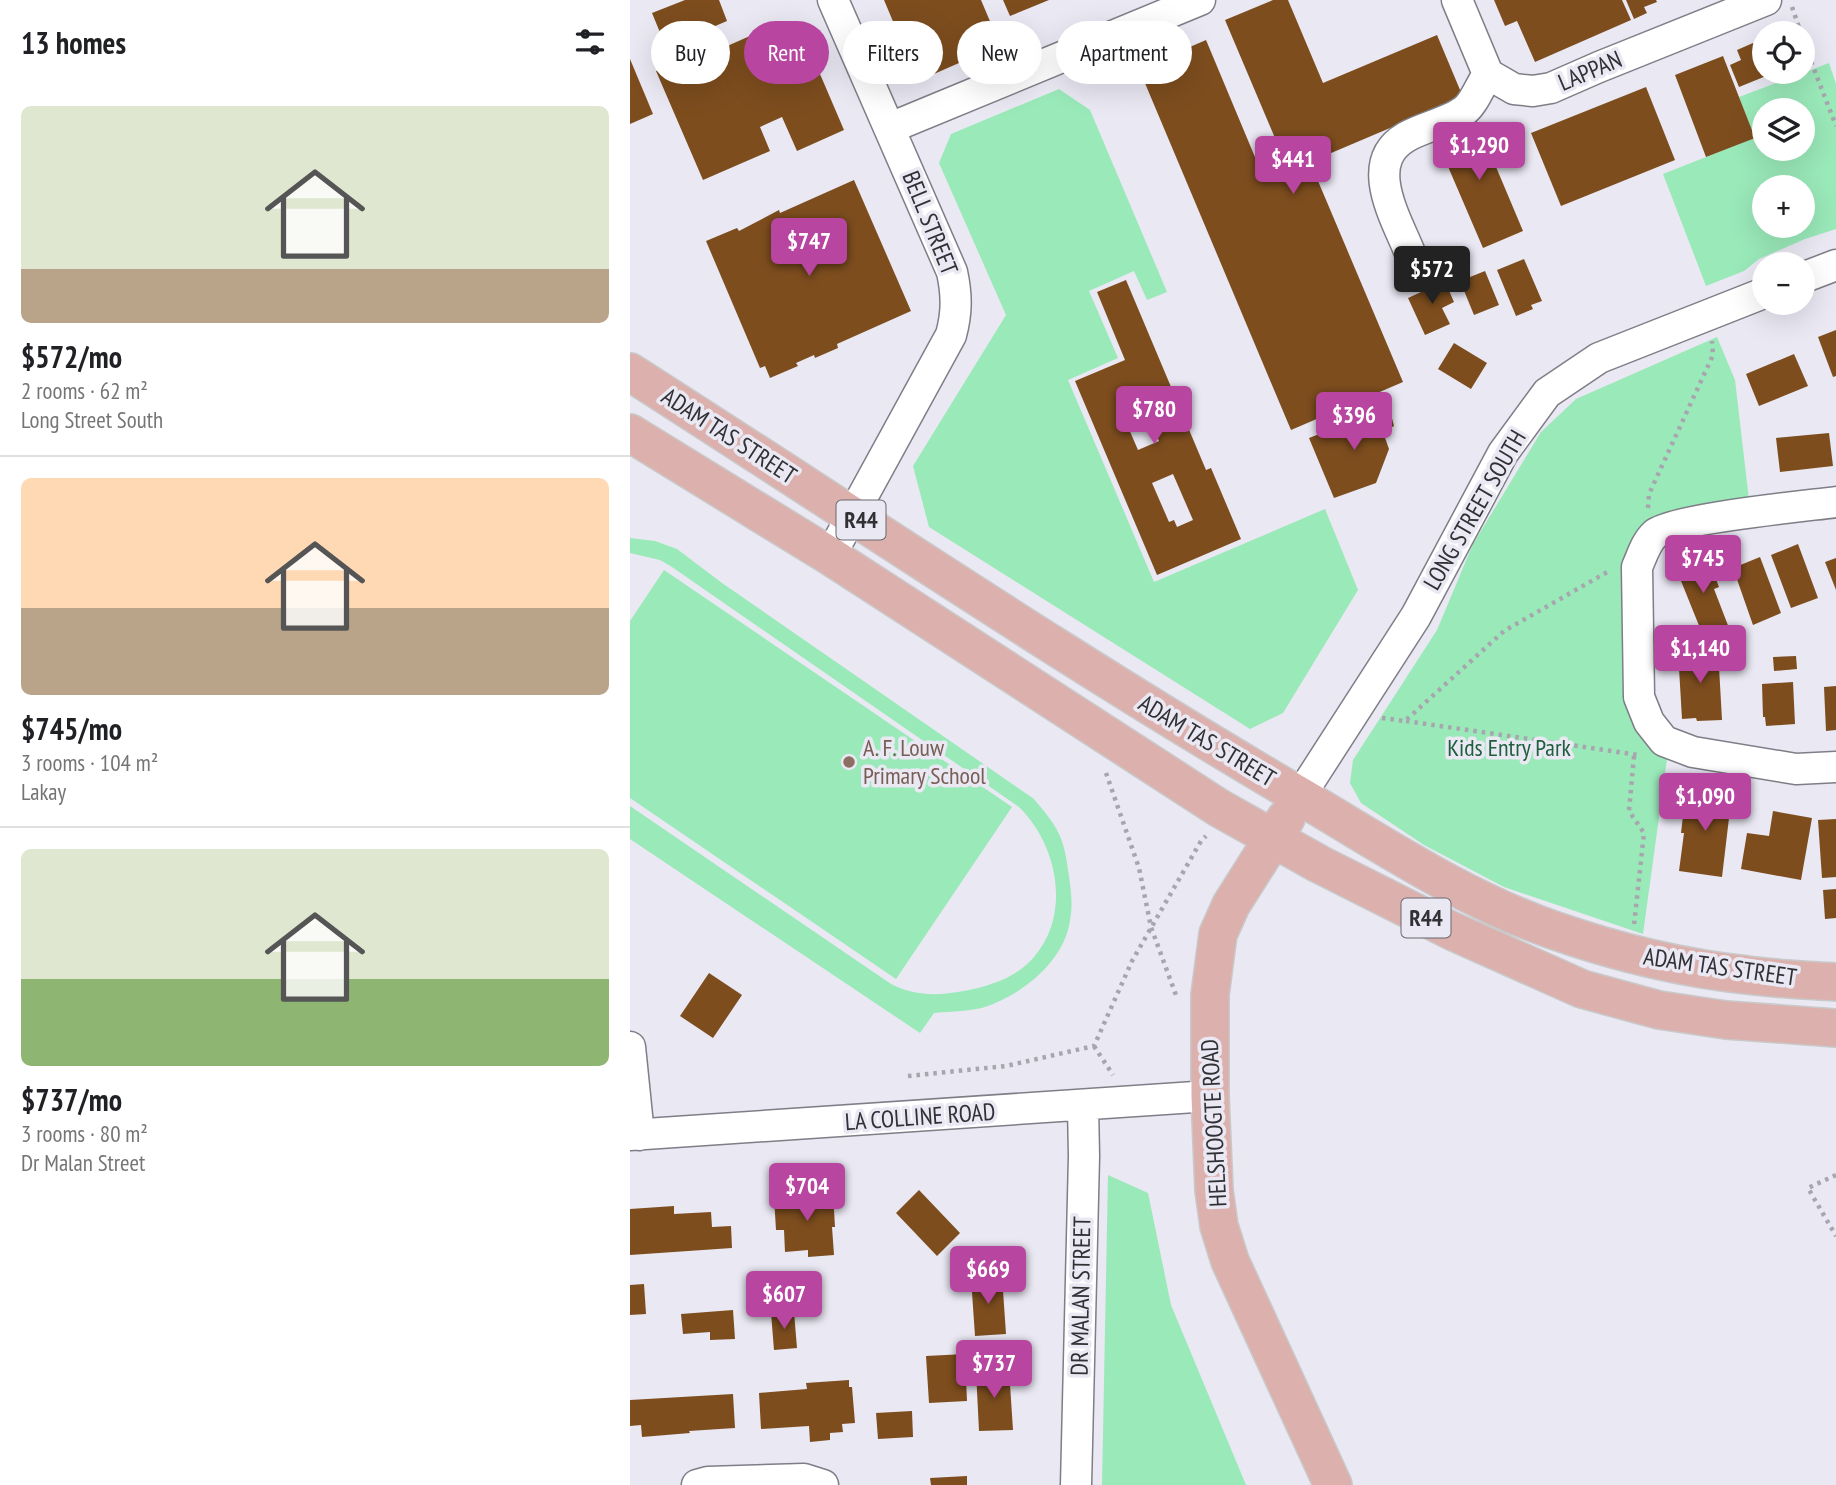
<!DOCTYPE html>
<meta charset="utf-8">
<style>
body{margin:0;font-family:"PT Sans Narrow",sans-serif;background:#f6f6f6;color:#202124;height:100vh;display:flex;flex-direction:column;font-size:26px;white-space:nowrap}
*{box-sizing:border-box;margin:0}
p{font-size:23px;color:#757577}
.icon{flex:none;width:38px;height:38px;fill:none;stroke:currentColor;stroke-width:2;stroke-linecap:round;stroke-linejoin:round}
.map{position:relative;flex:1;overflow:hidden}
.details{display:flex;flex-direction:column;background:#fff;width:630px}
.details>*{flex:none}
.guide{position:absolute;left:21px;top:21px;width:665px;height:63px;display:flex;gap:14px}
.tools{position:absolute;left:1122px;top:21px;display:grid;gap:14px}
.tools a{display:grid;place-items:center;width:63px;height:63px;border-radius:50%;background:#fff;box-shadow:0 7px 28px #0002;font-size:35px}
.price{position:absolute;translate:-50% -60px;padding:0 16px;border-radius:7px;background:#b846a0;color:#fff;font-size:23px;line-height:46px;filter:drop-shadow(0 2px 4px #0008)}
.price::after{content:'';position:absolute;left:50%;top:42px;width:21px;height:16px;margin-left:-10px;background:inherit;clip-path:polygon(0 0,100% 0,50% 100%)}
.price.selected{background:#222;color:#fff}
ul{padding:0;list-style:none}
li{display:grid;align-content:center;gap:14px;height:371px;padding:0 21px}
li+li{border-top:2px solid #e0e0e0}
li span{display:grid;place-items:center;height:217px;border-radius:10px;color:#555}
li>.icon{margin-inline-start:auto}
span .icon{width:126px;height:126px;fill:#fffc;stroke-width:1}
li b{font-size:30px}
h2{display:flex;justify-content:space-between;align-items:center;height:84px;padding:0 21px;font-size:30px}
.pill{padding:0 24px;border-radius:32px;background:#fff;box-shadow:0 7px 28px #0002;font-size:24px;line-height:63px}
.pill.selected{background:#b846a0;color:#fff}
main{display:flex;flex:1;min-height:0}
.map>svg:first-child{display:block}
.green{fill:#9ae9b9;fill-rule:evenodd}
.building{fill:#7d4d1e;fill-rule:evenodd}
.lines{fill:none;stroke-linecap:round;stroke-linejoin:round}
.minor-casing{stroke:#7e7e87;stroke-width:33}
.major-casing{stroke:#c9c9ca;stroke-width:40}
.path{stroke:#a7a6af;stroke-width:4.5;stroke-dasharray:3.5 5;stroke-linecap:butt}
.minor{stroke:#fff;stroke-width:30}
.major{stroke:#dcb0ac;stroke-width:37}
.education-dot{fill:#8d6e63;stroke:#e9e8f3;stroke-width:2.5}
.labels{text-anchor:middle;stroke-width:7;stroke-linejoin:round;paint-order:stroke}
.shield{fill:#e9e8f3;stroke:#68686e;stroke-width:2}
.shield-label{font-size:23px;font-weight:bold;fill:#313135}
.street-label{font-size:24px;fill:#313135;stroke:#e9e8f3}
.education-label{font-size:24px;fill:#785e54;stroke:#e9e8f3;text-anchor:start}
.park-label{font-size:24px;fill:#1f5e3d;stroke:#e9e8f3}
</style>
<main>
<section class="details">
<h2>13 homes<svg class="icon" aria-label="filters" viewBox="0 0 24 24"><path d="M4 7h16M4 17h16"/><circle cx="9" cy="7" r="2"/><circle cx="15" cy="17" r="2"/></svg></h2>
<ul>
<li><span style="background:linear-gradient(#dfe7d0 75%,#b9a48a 0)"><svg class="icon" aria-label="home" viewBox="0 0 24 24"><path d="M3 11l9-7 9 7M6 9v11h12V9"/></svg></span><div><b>$572/mo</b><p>2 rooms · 62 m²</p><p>Long Street South</p></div></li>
<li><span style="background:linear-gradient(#ffd9b3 60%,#b9a48a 0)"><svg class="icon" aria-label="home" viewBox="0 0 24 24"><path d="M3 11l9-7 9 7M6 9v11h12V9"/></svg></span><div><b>$745/mo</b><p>3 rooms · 104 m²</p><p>Lakay</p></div></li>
<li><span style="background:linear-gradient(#dfe7d0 60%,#8fb573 0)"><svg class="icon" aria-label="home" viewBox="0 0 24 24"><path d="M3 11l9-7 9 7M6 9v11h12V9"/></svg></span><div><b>$737/mo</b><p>3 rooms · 80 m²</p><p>Dr Malan Street</p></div></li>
</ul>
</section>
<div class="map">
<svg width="1206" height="1485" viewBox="0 0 1206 1485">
<rect width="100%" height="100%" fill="#e9e8f3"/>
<!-- green -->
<path class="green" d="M1199,63L1206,84V229L1175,239L1129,259L1114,271L1076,286L1033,174L1124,138L1109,97ZM1134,110H1172V149H1134ZM1134,187H1172V226H1134Z
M429,89L460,110L537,292L517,300L504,271L459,291L488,358L438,380L524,582L695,509L728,590L653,713L620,729L299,527L283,466L376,315L309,163L321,134Z
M1087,337L1105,380L1119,500L1055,507L1032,514L1011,530L995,697C1004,727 1012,740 1037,759L1013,934L874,887L794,845L731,803L720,783L723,760L807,630L843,544L911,432L946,399Z
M0,538L25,541L47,549L92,583L404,799C413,810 423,821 429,834C435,846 437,863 439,876C441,891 443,905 440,920C435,960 394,993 358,1006C341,1012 322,1011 304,1013L290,1033L0,839V806L261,984C285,996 307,996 334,991C360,986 386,978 404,957C442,913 427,844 389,807L42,567L30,560L0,553Z
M34,570L382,807L266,979L0,798V621Z
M478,1175L518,1193L541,1305L616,1485H472Z"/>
<!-- building -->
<path class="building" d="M55,0H89L97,21L36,47L22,13Z
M254,0H351L370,45L288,81Z
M373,0H419L380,16Z
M643,0H658L693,83L807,35L833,97L680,162L773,382L661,430L509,69L576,40L635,181L659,171L595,20Z
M864,0H992L1001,20L905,62L887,21L875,26Z
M996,0H1026L1027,2L1014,7L1017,13L1004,19Z
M140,27L150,50L175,39L214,130L167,151L152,117L130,127L140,151L73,180L26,71L93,42L95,47Z
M1123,43L1127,53L1134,50V72H1146L1109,87L1100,65L1111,60L1107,50Z
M1093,56L1125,138L1076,157L1045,75Z
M0,59L23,114L0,124Z
M1016,87L1045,160L931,206L901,133Z
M845,117L893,231L853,248L804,134Z
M224,180L281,311L207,344L208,348L185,358L184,355L166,363L168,366L140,378L135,366L130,368L76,241L107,228L109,231L149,210L150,213Z
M894,259L912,301L901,305L903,309L886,316L867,270Z
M855,271L869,305L844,315L830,281Z
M813,277L824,302L812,308L820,324L795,335L778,298L802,287L800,283Z
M496,280L576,470L581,468L611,539L527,575L445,381L495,360L467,292ZM507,390L529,441L508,450L486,399ZM543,474L563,520L547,527L544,520L539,522L522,483Z
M1206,330V376L1203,377L1188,337Z
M824,343L857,363L841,389L808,369Z
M1164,354L1178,386L1129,406L1116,374Z
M759,407L764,426L753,432L759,449L746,483L704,498L679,438Z
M1199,433L1203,466L1150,472L1146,438Z
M1099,537L1107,559L1095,564L1087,542Z
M1168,544L1188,598L1161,608L1141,555Z
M1076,554L1089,587L1084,589L1099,628L1074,638L1045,566Z
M1130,557L1151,613L1123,625L1103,568Z
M1206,558V590L1195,562Z
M1088,649L1092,720L1067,721L1066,718L1052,719L1048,651Z
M1166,656L1167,669L1144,671L1143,657Z
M1163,682L1165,724L1136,726L1135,717H1133L1132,684Z
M1206,686V730L1196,731L1194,687Z
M1051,792L1105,798L1102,818H1099L1092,877L1049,871L1054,833H1051L1053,816L1049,815Z
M1143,811L1182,818L1171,880L1111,869L1117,833L1139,836Z
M1206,819V877L1192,878L1188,820Z
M1206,889V918L1195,919L1193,890Z
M79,973L112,995L83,1038L50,1016Z
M289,1190L330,1233L307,1256L266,1213Z
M203,1193L205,1227H202L204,1255L178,1257V1250L155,1252L154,1230H146L144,1197Z
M44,1206V1214L81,1212L82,1227L101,1226L102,1248L0,1255V1209Z
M372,1276L376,1334L345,1336L341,1278Z
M14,1284L16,1314L0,1315V1285Z
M103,1310L105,1339L80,1340V1332L53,1334L51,1314Z
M164,1312L167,1348L144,1350L141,1313Z
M335,1354L337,1401L299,1403L296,1356Z
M379,1369L383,1430L349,1431L346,1371Z
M219,1380V1387H222L225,1423L212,1424L213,1432L200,1433V1440L180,1442L179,1426L131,1429L129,1393L177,1389L176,1383Z
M103,1394L105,1428L59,1431L60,1433L12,1437L11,1425L0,1426V1400Z
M282,1411L283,1437L248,1439L246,1413Z
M337,1476V1485H301L300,1478Z"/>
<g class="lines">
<!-- minor casing -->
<g class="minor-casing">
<path id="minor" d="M827,0L858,74L884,89L903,91L921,88L969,67L1136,0
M260,128L570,0
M780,253C766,218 732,163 776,137C793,127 820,122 835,110C844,103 851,84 858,74
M1172,278L1206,265
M1206,502C1176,506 1042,519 1025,534C1016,542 1012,556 1007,567L1009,697L1019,722L1034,741L1063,752L1166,769L1206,767
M200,556L321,335C327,313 327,295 322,272L203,0
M670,796L786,616L873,453L917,393L969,358L1134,293
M0,1047L9,1135
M0,1135L580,1096
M67,1485L78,1482L174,1479L193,1485
M446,1485L454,1156L453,1106"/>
</g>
<!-- major casing -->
<g class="major-casing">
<path id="major" d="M0,372C222,514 441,662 668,795C752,844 831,898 923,930C986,952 1051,968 1117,975C1146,979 1176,980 1206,982
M0,433L200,556L589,808L689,864L822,931L952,989L1029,1010L1096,1020L1206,1028
M656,818L601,905L588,934L580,995V1096L584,1190L589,1226L600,1261L703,1485"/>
</g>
<!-- path -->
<path class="path" d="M1162,7L1171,33
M1172,38L1206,126
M1018,508L1019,494L1083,355L1082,341
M752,718L775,721L874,631L979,571
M776,721L1009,755
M1004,756L999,811L1014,833L1004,925
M476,773L509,868L521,927L547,998
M464,1046L483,1075
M278,1076L376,1066L464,1046L502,961L571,841L576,836
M1206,1175L1178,1188L1206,1236"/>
<!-- minor -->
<use href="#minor" class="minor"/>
<!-- major -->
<use href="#major" class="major"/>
</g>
<!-- markers -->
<circle class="education-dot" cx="219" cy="762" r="7"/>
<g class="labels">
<!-- shield labels -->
<g class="shield">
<rect x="206.5" y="500.5" width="49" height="39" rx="5"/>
<rect x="771.5" y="898.5" width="49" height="39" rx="5"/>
</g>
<g class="shield-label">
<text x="231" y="528">R44</text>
<text x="796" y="926">R44</text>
</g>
<!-- street labels -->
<g class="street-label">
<text transform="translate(960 71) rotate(-23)" y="8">LAPPAN</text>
<text transform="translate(300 223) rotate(68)" y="8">BELL STREET</text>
<text transform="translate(99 436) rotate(33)" y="8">ADAM TAS STREET</text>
<text transform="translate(845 510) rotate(-60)" y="8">LONG STREET SOUTH</text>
<text transform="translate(577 741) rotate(31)" y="8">ADAM TAS STREET</text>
<text transform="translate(1090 967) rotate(8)" y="8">ADAM TAS STREET</text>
<text transform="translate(290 1117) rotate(-4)" y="8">LA COLLINE ROAD</text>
<text transform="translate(584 1123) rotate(-93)" y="8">HELSHOOGTE ROAD</text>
<text transform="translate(451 1296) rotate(-89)" y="8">DR MALAN STREET</text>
</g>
<!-- education labels -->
<g class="education-label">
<text x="233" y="756">A. F. Louw<tspan x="233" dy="28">Primary School</tspan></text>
</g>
<!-- park labels -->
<g class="park-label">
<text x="879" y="756">Kids Entry Park</text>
</g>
</g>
</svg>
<div class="tools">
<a><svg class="icon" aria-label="locate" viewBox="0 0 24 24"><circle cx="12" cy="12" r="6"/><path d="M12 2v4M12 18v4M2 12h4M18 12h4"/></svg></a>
<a><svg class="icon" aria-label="layers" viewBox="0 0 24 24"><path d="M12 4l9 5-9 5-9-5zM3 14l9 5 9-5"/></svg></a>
<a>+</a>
<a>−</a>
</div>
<b class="price" style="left:849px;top:182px">$1,290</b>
<b class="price" style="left:663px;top:196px">$441</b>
<b class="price" style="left:179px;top:278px">$747</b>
<b class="price selected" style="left:802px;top:306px">$572</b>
<b class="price" style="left:524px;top:446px">$780</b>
<b class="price" style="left:724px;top:452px">$396</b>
<b class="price" style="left:1073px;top:595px">$745</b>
<b class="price" style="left:1070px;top:685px">$1,140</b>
<b class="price" style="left:1075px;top:833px">$1,090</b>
<b class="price" style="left:177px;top:1223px">$704</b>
<b class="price" style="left:358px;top:1306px">$669</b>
<b class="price" style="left:154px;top:1331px">$607</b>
<b class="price" style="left:364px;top:1400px">$737</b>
<div class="guide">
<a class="pill">Buy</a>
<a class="pill selected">Rent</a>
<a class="pill">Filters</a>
<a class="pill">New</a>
<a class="pill">Apartment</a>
</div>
</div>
</main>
